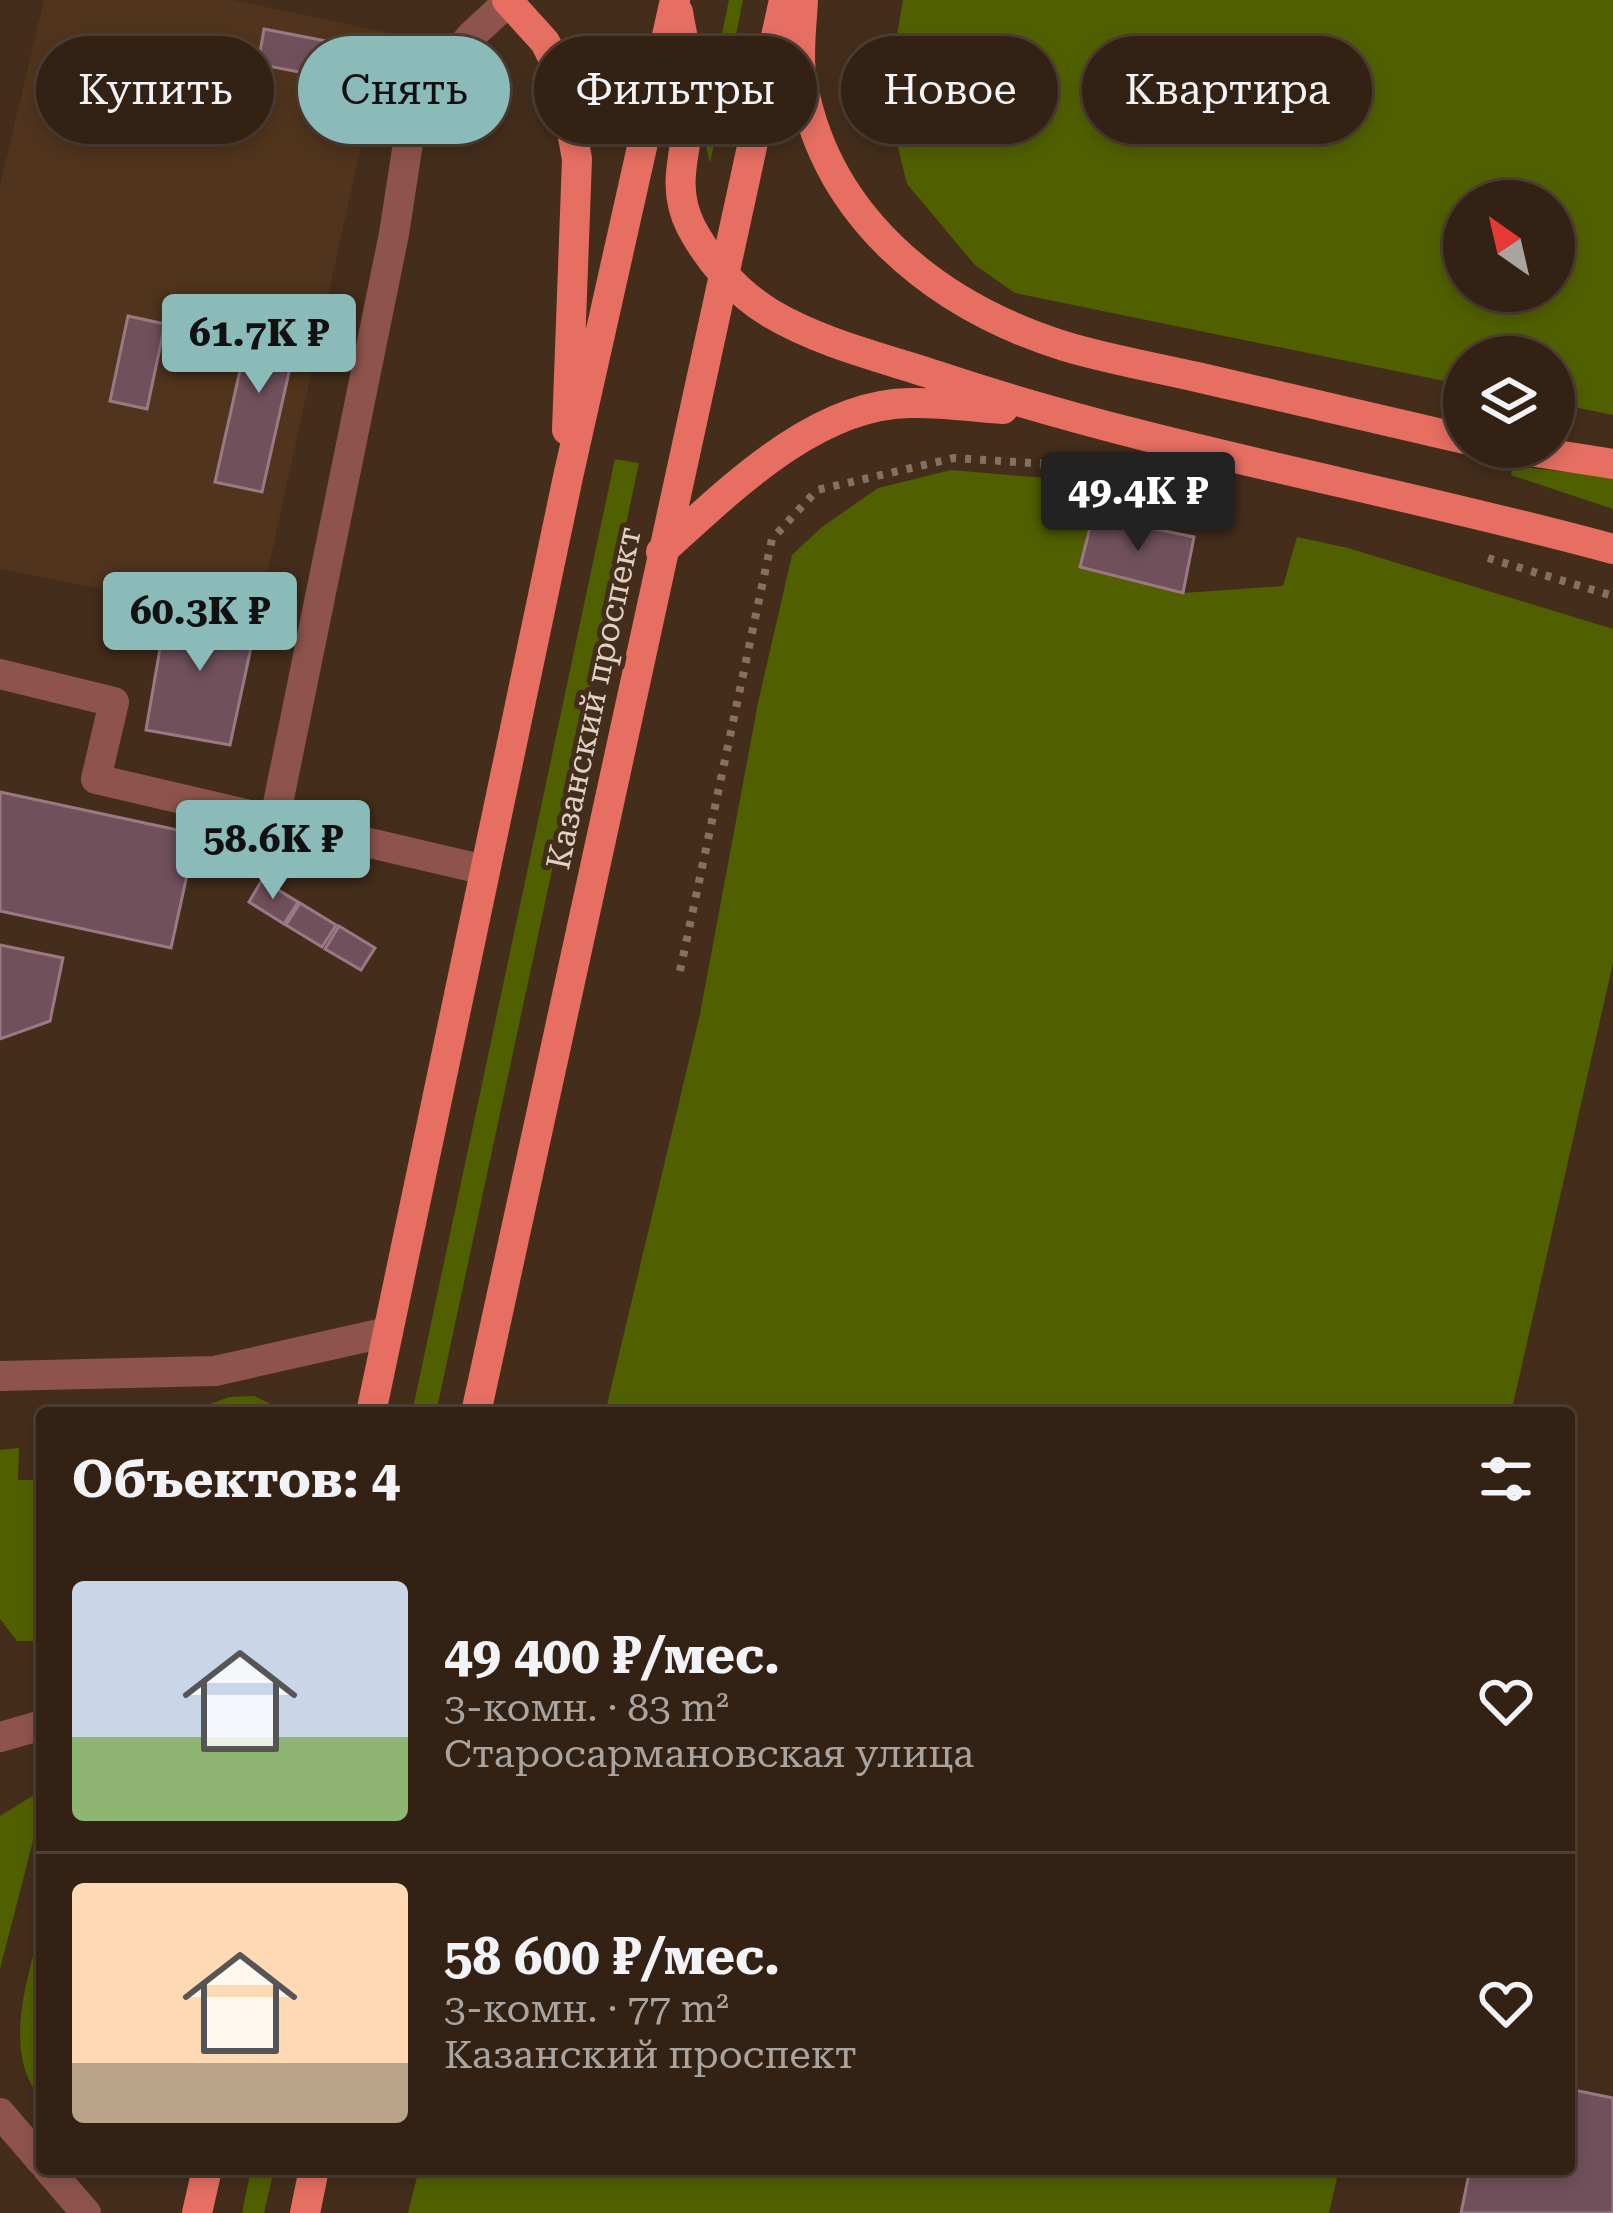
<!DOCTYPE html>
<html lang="ru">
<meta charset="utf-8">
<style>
body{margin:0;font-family:"Roboto Serif",serif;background:#3e2f22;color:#f1f3f6;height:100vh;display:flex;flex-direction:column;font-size:45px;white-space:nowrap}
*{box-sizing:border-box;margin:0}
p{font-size:39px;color:#a9a4a0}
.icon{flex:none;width:66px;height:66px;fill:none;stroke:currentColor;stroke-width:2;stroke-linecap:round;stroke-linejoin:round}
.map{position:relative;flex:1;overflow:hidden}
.side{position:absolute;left:36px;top:1407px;width:1539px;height:768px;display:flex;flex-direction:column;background:#332214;border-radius:12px;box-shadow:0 6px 18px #0003,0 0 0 3px #4e3f34}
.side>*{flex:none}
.top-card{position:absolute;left:36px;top:36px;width:1542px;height:108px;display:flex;gap:24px}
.needle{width:78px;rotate:326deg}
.tools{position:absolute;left:1443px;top:180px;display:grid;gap:24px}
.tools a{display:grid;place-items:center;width:132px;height:132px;border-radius:50%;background:#332214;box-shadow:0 6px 18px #0003,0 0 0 3px #4e3f34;font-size:60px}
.price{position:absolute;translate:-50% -102px;padding:0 27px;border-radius:12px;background:#8bbbb9;color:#111;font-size:39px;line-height:78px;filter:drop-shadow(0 3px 6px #0008)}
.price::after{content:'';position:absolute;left:50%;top:72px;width:36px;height:27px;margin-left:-18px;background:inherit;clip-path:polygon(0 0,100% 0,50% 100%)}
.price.on{background:#222;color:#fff}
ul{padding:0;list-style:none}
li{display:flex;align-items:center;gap:36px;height:300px;padding:0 36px}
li+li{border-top:3px solid #4e3f34}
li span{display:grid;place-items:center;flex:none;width:336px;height:240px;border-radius:12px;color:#555}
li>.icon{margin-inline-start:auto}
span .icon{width:144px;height:144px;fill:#fffc;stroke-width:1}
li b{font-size:51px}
h2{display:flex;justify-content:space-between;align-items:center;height:144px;padding:0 36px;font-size:51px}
.chip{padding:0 42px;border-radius:54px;background:#332214;box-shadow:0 6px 18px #0003,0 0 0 3px #4e3f34;font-size:42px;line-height:108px}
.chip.on{background:#8bbbb9;color:#111}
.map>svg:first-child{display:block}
.built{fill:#50341d}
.green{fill:#506000;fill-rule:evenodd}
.building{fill:#70515b;stroke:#9b7984;stroke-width:3}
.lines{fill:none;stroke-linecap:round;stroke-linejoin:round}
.path{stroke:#857162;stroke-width:8;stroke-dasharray:6 9;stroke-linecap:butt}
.minor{stroke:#8e544c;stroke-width:30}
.major{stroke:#e66f62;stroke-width:30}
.labels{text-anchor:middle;stroke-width:10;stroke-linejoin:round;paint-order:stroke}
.street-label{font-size:33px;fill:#e0d1c6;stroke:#442d1b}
</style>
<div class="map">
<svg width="1613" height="2213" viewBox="0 0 1613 2213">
<rect width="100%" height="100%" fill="#442d1b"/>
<!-- built -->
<path class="built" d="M44,0H233L386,32L257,620L0,569V185Z"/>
<!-- green -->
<path class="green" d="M729,0H743L710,163L702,130Z
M903,0H1613V415L1554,403V357H1464V385L1015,293L975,265L907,184L886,99ZM1464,201H1554V291H1464Z
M615,459L639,463L436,1413H412Z
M1513,466L1613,477V509L1511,475Z
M951,470L1082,481L1081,488L1093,516L1081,567L1183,593L1283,586L1297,537L1348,548L1613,629V963L1511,1413H605L700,1014L758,703L792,555L822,527L878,488Z
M254,1396L277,1407L278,1413H186L229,1397Z
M19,1448L18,1480H42V1641H17L0,1619V1450Z
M42,1790V1806L0,1969V1816Z
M42,1920V2100C0,2052 29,1977 42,1920Z
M251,2169H274L264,2213H242Z
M419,2169H1339L1329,2213H408Z"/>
<!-- building -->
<path class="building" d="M264,29L331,42L325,77L258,64Z
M256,299L303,310L262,492L215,482Z
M128,316L165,324L147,409L110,401Z
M1093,516L1194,537L1183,593L1080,567Z
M168,602L257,620L230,745L146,730Z
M0,792L196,834L171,948L0,911Z
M262,880L298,902L284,924L249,902Z
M300,903L336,925L322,947L286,925Z
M339,926L375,948L361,970L325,949Z
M0,945L63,958L50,1021L0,1039Z
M1569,2089L1613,2098V2213H1461L1470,2169H1569Z"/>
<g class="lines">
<!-- path -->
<path class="path" d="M1488,558L1613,596
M680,971L772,539L817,490L954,458L1048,464L1128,481"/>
<!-- minor -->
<path class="minor" d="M345,121L410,130
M0,674L114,702L96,779L485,870
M274,823L394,234L410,130L434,81L471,36L509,1
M0,1376L215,1371L388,1332
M0,1737L42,1725
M0,2113L42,2162
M48,2169L86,2213"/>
<!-- major -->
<path class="major" d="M507,0L545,42L562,76L577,159L567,430
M803,0C802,24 798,50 801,73C821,214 934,305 1064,346C1107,359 1153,367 1197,377C1286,398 1375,418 1464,439
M678,12C682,38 691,67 691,93C692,141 667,180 691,227C709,261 737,293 770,313C822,344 884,358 941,377C1160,450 1390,488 1613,549
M1505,447L1613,464
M661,552C728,492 814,404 910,403C941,402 972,407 1003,409
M371,1413L568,477L675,0
M476,1413L784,0
M197,2213L207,2169
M305,2213L314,2169"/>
</g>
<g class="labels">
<!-- street labels -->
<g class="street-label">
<text transform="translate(593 698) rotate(-78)" y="12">Казанский проспект</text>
</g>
</g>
</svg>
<div class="tools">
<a><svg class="needle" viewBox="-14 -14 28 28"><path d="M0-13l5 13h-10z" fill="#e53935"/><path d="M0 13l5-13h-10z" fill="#a9a4a0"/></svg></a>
<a><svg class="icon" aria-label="layers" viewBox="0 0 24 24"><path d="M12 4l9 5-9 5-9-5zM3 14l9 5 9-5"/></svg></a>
</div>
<b class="price" style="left:259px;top:396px">61.7K ₽</b>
<b class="price on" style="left:1138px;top:554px">49.4K ₽</b>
<b class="price" style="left:200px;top:674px">60.3K ₽</b>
<b class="price" style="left:273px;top:902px">58.6K ₽</b>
<div class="top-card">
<a class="chip">Купить</a>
<a class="chip on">Снять</a>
<a class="chip">Фильтры</a>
<a class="chip">Новое</a>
<a class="chip">Квартира</a>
</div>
<section class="side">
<h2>Объектов: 4<svg class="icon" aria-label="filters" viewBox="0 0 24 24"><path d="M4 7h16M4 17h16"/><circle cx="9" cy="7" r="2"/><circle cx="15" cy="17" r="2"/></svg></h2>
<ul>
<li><span style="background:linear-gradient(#c9d6e8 65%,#8fb573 0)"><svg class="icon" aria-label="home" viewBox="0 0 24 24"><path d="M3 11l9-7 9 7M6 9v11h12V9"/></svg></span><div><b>49 400 ₽/мес.</b><p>3-комн. · 83 m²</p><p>Старосармановская улица</p></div><svg class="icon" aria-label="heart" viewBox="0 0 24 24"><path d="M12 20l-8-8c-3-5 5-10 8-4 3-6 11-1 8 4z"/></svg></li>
<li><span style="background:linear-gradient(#ffd9b3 75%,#b9a48a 0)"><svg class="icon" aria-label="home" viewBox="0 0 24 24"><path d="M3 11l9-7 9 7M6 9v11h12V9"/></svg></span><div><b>58 600 ₽/мес.</b><p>3-комн. · 77 m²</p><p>Казанский проспект</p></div><svg class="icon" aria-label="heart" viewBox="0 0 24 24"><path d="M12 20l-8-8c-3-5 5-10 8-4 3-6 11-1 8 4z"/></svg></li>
</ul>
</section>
</div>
